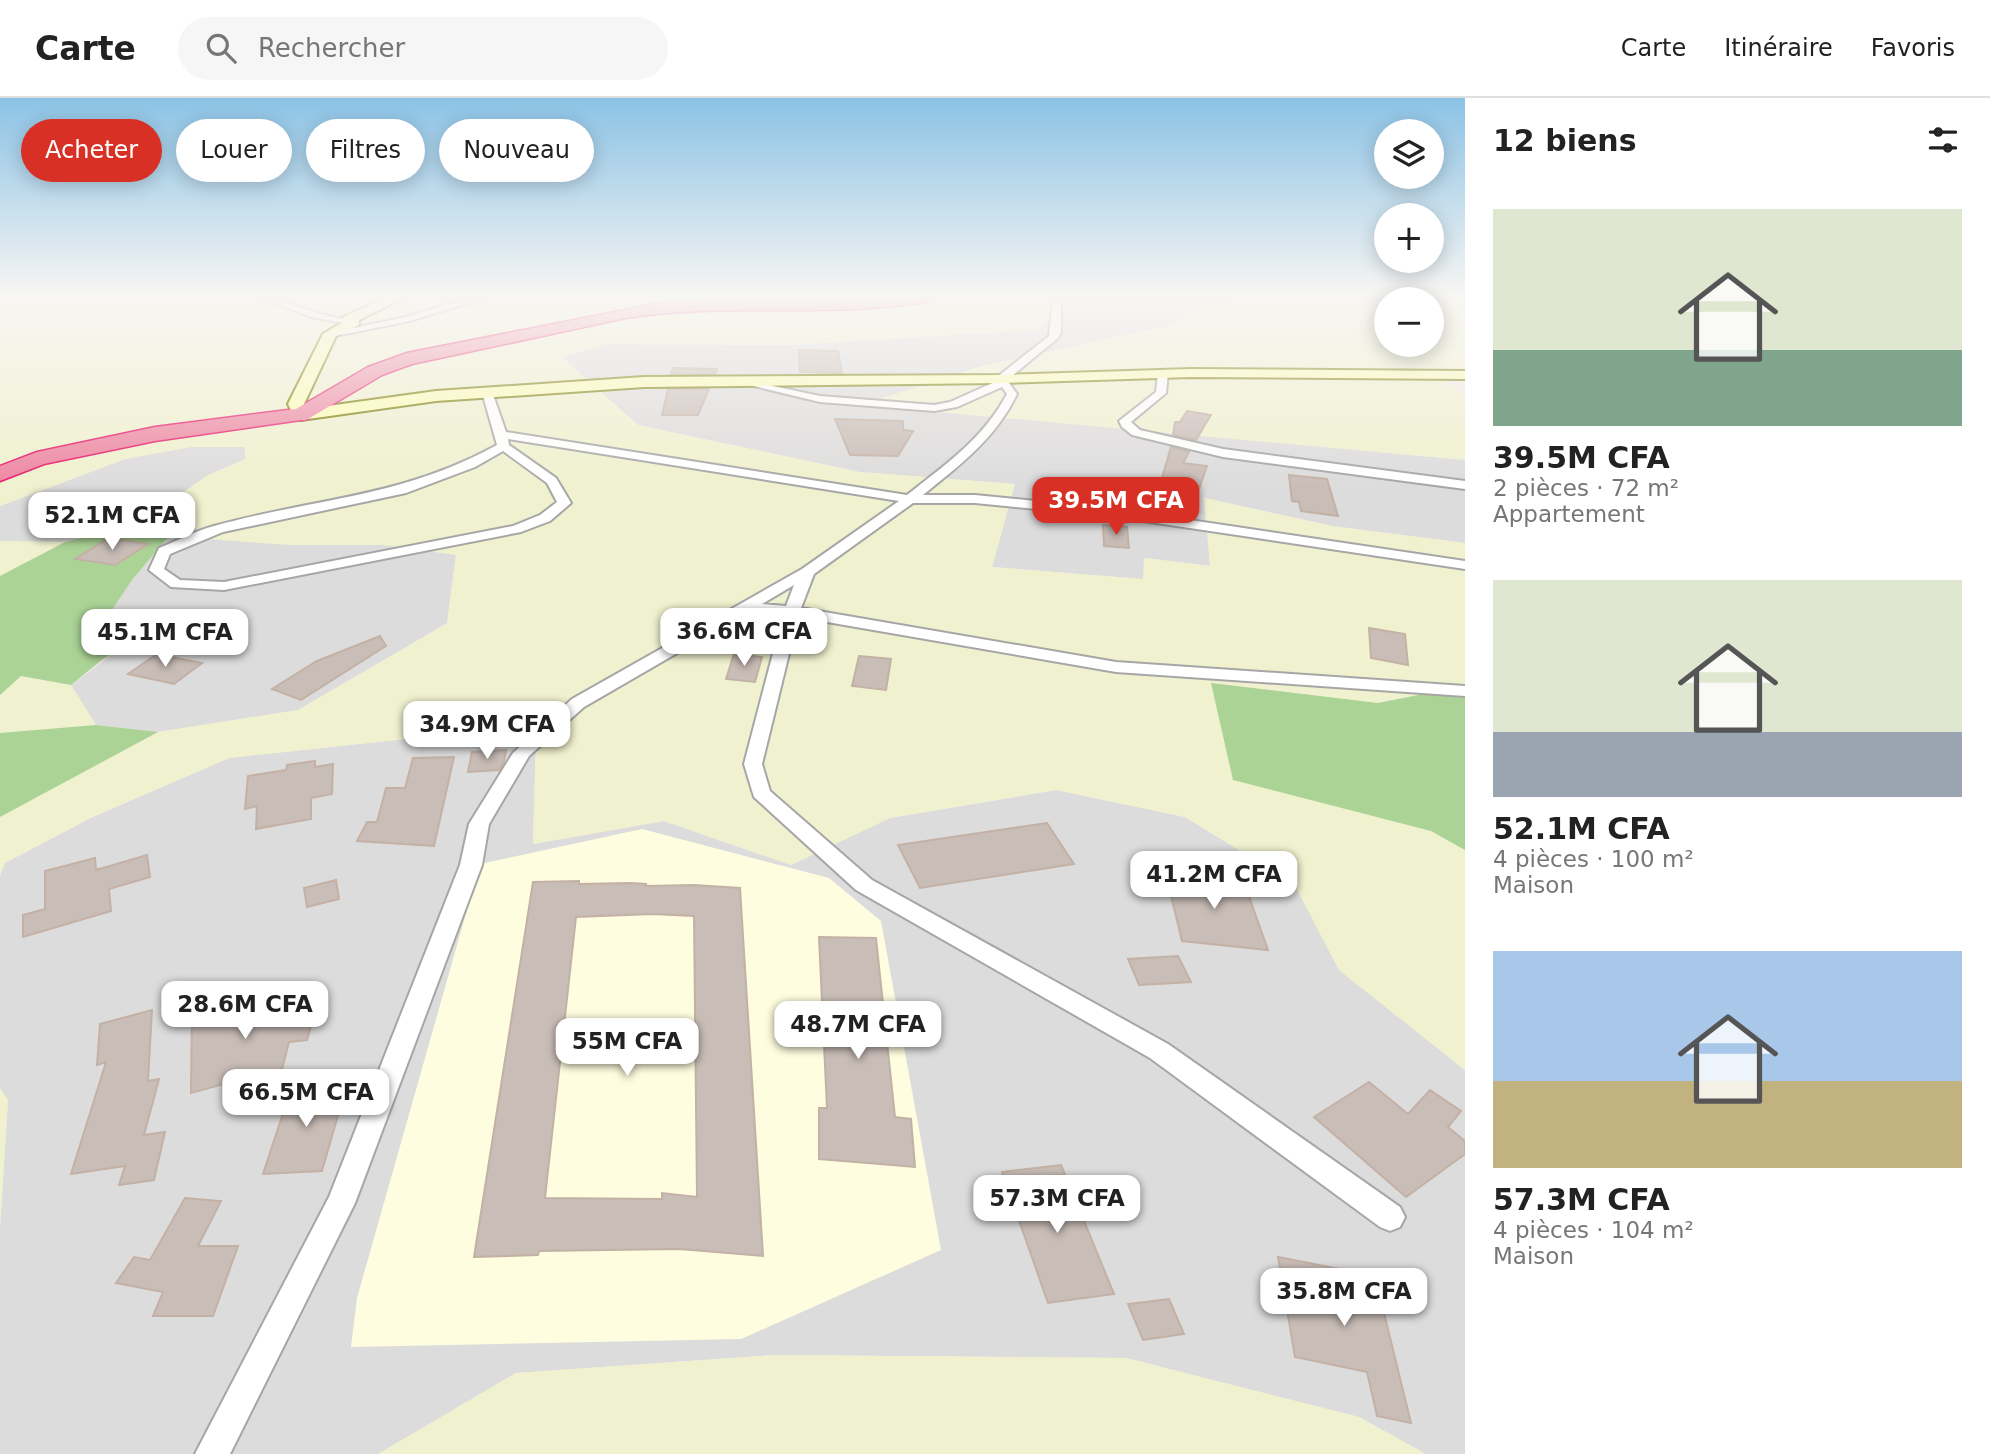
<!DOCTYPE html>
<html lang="fr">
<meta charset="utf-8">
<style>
body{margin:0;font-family:"DejaVu Sans",sans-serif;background:#f6f6f6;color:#222;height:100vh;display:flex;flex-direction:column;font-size:26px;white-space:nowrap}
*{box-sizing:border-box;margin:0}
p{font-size:23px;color:#767676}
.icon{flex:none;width:38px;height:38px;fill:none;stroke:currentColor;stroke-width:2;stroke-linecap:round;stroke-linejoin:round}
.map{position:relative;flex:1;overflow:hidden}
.side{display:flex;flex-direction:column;background:#fff;width:525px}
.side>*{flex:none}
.top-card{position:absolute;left:21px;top:21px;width:665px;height:63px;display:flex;gap:14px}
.fabs{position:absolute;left:1374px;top:21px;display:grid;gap:14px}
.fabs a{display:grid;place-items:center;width:70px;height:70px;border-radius:50%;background:#fff;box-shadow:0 4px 18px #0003;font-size:35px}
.price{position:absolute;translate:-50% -60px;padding:0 16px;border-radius:14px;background:#fff;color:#222;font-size:23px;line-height:46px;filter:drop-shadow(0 2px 4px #0008)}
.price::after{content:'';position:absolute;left:50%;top:42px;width:21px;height:16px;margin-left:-10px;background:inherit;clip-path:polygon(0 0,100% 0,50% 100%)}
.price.on{background:#d93025;color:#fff}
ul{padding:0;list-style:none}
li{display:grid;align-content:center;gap:14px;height:371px;padding:0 28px}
li span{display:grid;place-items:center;height:217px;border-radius:0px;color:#555}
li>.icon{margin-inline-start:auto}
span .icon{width:126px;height:126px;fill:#fffc;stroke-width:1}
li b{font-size:30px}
h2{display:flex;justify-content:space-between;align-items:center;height:84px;padding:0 28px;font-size:30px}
.pill{padding:0 24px;border-radius:32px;background:#fff;box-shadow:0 4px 18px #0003;font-size:24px;line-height:63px}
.pill.on{background:#d93025;color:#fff}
header{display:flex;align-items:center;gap:42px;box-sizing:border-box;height:98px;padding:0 35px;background:#fff;border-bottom:2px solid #e0e0e0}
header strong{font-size:33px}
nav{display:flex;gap:38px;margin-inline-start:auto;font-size:24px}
.search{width:490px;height:63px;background:#f6f6f6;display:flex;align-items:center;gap:18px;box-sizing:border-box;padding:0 24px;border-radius:38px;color:#767676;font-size:26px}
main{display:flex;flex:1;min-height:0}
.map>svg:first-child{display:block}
.residential{fill:#dddcdc}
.education{fill:#fffddf}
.farmland{fill:#f0f1ce;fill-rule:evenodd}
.forest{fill:#acd396}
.building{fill:#c9bdb7;stroke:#c3b1a5;stroke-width:2;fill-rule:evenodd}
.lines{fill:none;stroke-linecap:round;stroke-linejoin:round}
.street-casing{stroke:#a6a6a6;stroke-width:4}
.secondary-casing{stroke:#767c00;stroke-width:4}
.highway-casing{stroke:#e8176c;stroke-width:3}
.street{fill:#fff;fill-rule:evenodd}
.secondary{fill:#fefdb5;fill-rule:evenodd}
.highway{fill:#ed86a0;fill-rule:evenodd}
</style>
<header>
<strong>Carte</strong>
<div class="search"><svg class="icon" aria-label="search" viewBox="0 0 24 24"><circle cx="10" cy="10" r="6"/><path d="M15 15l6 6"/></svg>Rechercher</div>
<nav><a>Carte</a><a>Itinéraire</a><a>Favoris</a></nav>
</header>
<main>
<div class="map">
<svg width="1465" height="1356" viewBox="0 0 1465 1356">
<rect width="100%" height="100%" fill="#f0ece4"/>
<!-- residential -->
<path class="residential" d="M1074,199H1207L1176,226L982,268L864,306L1465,362V445L1332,428L1205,400L1211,468L1145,460L1143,481L992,469L1015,386L860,374L638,327L561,259L607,246L790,247L1036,232Z
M190,349H245V361L208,377L383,447L456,456L447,525L298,612L158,634L96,627L71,587L140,536L110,515L132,482L170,437L125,430L65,444L0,443V408L125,361Z
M462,635L536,637L533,746L664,723L791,767L890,720L1056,692L1185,719L1295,786L1339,872L1465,972V1356H1426L1359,1319L1126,1260L773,1257L516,1275L378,1356H0V1129L8,1003L0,990V778L5,765L91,720L229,660Z"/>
<!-- education -->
<path class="education" d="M642,731L829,780L881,823L941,1152L741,1241L351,1249L357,1200L480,766Z"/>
<!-- farmland -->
<path class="farmland" d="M0,199H1074L1036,232L790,247L607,246L562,259L638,327L860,374L1015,386L992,469L1143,481L1144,460L1210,468L1204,400L1332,428L1465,445V592L1454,590L1378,605L1212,585L1431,733L1465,752V972L1339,872L1294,786L1185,719L1056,692L890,720L791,767L664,723L533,746L536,637L462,635L229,660L90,720L5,765L0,777V719L158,634L298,612L447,526L456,457L383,447H289L207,441L166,406L208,377L245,362V349H190L125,361L0,408Z
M1207,199H1465V277H1439L1465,298V362L861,307L982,268L1176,226ZM1386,201H1432V247H1386Z
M0,443L65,444L0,478Z
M21,578L71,587L96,627L0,635V597Z
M0,990L8,1002L0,1129Z
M773,1257L1126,1260L1359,1319L1426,1356H378L516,1275Z"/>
<!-- forest -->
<path class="forest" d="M125,430L170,437L132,482L110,515L141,537L103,561L71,587L21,578L0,597V478L65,444Z
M1211,585L1378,605L1454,590L1465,592V752L1431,733L1233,682Z
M96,627L158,634L0,719V635Z"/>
<!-- building -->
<path class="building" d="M799,252L838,253L842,275L800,274Z
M673,270L717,271L715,276H671Z
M668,291H709L698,317H662Z
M1187,313L1211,317L1196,342L1173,337L1175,324H1180Z
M835,321L903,323V332L913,333L898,358L850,357Z
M1171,349L1189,354L1183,365L1207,368L1194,405H1189L1187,415L1153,410Z
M1289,377L1327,381L1338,418L1301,413L1299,404L1292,403Z
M1103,427L1127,429L1129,450L1104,448Z
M109,440L148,446L115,467L75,461Z
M1369,530L1405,536L1408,567L1371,560Z
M380,538L386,548L301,602L272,591L317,563Z
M157,556L181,561L202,565L174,586L128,576Z
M734,556L762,559L755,584L726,581Z
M859,558L891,561L886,592L852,588Z
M506,652L504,664L499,672L468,674L472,654Z
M454,659L434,748L357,743L367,724H377L386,690H405L413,660Z
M315,663V669L333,666L332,696L311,700V721L256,731L257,708L245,711L248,678L286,672L287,667Z
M1047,725L1074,766L920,790L898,747Z
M147,757L150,779L109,791L111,813L23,839V817L45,811V773L95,760L96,772Z
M1165,773L1234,781L1236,789L1246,790L1268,852L1182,843Z
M336,782L339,801L307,809L304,790Z
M579,783V786L630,785L646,786V788L694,787L740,790L763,1158L679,1151L539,1153L538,1157L474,1159L533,784ZM652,816L694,818L697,1099L662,1095V1101L545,1100L576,819Z
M819,839L876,840L895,1019L911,1021L915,1069L819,1061V1010H827Z
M1178,858L1191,884L1139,887L1128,861Z
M318,902L307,942L289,944L280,979L238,982L191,995L192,914L228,904V910Z
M152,912L148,983L159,981L144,1037L165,1034L154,1082L119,1087L125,1068L71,1076L106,964L97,967L100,926Z
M1369,984L1408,1016L1430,992L1461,1013L1448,1029L1465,1043V1056L1406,1099L1314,1019Z
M347,986L322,1073L263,1076L292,988Z
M1061,1067L1114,1196L1048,1205L1002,1074Z
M185,1100L221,1103L198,1148H238L213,1218H153L163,1194L116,1185L134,1159L150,1162Z
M1278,1159L1375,1178L1411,1325L1377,1318L1367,1274L1295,1259Z
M1169,1201L1184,1236L1143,1242L1128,1206Z"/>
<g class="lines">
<!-- street casing -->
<g class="street-casing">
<path id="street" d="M261,199H274L316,215L358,224L354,227L311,219Z
M473,199H487L410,223L330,239L325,236L406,219Z
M1053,199H1061V234L1058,240L1007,282L1017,296C996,340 960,367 923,397H975L1116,411L1465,463V471L1116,419L975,405H913L814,476L801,510L1116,564L1465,588V598L1116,574L798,519L762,666L770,693L872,782L1168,946L1400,1109L1405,1119L1400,1129L1390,1133L1380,1129L1150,960L856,792L754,699L744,666L783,517L748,514L584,609L529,658L489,726L482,767L355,1105L230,1356H195L329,1099L460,767L469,726L513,655L572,601L802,471L899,403L508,341L509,347L556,380L571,405L550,423L521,434L224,492L171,489L149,472L159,450C177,443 195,433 214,428C315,400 401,400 497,347L482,294L487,291L492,294L506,334L907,397C945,367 984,340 1007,296L1002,289L957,309L934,313L820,304L745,286V282L820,298L934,307L950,304L997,283V279L1049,238ZM503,353L547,385L557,404L540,417L513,428L224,484L180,482L164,471L170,456L223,434L406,395L475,369ZM794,487L786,508L762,506Z
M1180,199H1232L1228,202Z
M1163,272L1168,275L1166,295L1131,324L1140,332L1223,351L1465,383V391L1223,359L1132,337L1122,329L1119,323L1156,294L1158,275Z"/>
</g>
<!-- secondary casing -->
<g class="secondary-casing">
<path id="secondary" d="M388,199H405L359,222V227L336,238L304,306L306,311L436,293L644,279L1001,277L1191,271L1465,273V281L1191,279L1001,285L644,289L436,303L301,322L295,320L288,306L323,236L343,224V219Z"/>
</g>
<!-- highway casing -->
<g class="highway-casing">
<path id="highway" d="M878,199H937L929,204C906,206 882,210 859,211C781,214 704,208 626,220L412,266L382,277L308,321L155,343L44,366L0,383V368L37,354L155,329L296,311L368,269L407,255L660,205L753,200Z"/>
</g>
<!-- street -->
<use href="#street" class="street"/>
<!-- secondary -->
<use href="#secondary" class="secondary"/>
<!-- highway -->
<use href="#highway" class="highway"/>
</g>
<!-- sky -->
<linearGradient id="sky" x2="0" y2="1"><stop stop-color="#8bc2e5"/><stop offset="0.51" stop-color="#f8f6f3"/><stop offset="1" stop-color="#f8f6f3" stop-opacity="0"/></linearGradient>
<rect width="1465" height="389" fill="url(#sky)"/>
</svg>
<div class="fabs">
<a><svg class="icon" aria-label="layers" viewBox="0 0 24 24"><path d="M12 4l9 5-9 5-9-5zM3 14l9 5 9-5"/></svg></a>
<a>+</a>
<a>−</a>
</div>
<b class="price on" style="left:1116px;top:439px">39.5M CFA</b>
<b class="price" style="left:112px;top:454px">52.1M CFA</b>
<b class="price" style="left:744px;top:570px">36.6M CFA</b>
<b class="price" style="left:165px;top:571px">45.1M CFA</b>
<b class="price" style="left:487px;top:663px">34.9M CFA</b>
<b class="price" style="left:1214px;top:813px">41.2M CFA</b>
<b class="price" style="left:245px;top:943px">28.6M CFA</b>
<b class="price" style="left:858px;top:963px">48.7M CFA</b>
<b class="price" style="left:627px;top:980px">55M CFA</b>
<b class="price" style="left:306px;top:1031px">66.5M CFA</b>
<b class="price" style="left:1057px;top:1137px">57.3M CFA</b>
<b class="price" style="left:1344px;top:1230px">35.8M CFA</b>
<div class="top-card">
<a class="pill on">Acheter</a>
<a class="pill">Louer</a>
<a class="pill">Filtres</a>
<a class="pill">Nouveau</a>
</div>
</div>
<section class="side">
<h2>12 biens<svg class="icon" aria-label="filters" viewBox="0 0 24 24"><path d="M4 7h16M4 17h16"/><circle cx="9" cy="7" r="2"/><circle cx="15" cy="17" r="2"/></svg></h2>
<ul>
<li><span style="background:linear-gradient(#dfe7d0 65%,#7fa58c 0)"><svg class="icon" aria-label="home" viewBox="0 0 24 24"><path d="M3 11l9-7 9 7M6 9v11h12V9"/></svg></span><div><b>39.5M CFA</b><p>2 pièces · 72 m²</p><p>Appartement</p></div></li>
<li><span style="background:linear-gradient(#dfe7d0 70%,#9aa5b1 0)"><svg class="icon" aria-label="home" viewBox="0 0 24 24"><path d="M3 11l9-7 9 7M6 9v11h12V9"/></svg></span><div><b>52.1M CFA</b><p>4 pièces · 100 m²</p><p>Maison</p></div></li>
<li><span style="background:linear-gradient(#a9c7e8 60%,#c2b280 0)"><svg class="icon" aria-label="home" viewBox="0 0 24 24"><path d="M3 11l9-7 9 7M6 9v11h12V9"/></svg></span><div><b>57.3M CFA</b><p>4 pièces · 104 m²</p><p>Maison</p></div></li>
</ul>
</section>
</main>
